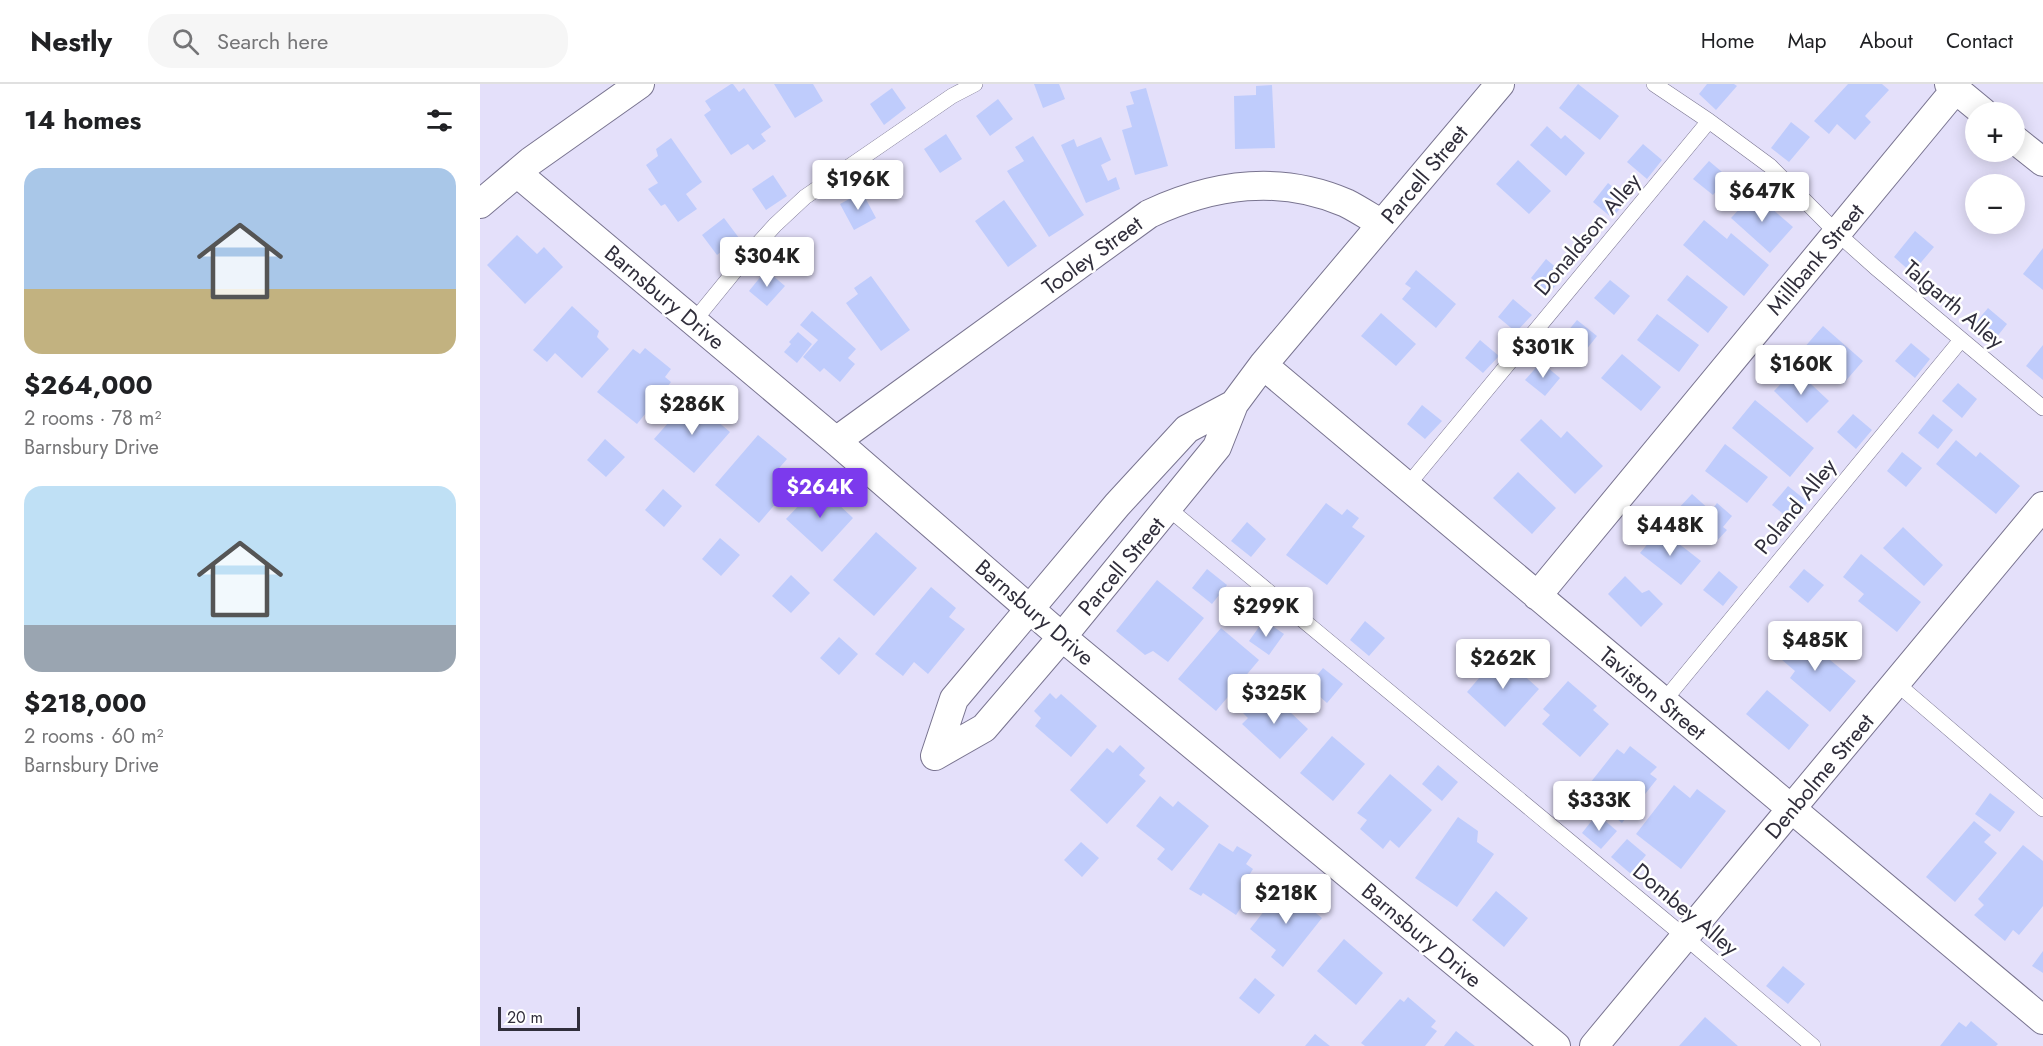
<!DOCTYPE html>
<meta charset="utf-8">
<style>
body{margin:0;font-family:Jost,sans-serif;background:#f6f6f6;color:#202124;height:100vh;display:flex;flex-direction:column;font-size:22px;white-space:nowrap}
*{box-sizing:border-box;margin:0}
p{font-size:20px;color:#757577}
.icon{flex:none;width:33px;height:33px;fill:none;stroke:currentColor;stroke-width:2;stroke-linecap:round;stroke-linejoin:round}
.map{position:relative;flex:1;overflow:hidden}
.drawer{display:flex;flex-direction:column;background:#fff;width:480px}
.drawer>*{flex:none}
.fabs{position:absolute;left:1485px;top:18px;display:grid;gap:12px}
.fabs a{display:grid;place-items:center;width:60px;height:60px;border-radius:50%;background:#fff;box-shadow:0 3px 15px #0003;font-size:30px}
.scale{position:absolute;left:18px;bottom:15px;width:82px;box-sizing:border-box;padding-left:6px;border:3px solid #302e3b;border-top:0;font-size:16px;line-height:21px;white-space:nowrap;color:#302e3b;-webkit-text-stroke:4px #fff;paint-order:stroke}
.price{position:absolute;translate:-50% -51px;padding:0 14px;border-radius:6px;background:#fff;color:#222;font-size:20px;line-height:39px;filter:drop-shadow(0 2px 3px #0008)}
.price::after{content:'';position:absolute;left:50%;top:36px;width:18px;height:14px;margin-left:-9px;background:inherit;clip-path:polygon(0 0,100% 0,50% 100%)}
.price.active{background:#7c3aed;color:#fff}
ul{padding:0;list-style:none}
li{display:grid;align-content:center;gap:12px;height:318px;padding:0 24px}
li span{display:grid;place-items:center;height:186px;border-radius:18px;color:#555}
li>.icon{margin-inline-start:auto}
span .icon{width:108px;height:108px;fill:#fffc;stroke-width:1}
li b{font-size:26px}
h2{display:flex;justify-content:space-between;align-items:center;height:72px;padding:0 24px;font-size:26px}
header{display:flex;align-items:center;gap:36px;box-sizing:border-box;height:84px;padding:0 30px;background:#fff;border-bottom:2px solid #e0e0e0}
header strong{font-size:28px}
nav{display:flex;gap:33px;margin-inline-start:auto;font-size:21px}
.search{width:420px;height:54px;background:#f6f6f6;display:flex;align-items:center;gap:15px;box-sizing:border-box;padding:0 21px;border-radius:24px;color:#757577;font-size:22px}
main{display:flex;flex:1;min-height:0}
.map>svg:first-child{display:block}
.building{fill:#bfccfc}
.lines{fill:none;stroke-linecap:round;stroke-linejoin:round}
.lane-casing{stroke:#797490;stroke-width:16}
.street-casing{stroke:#797490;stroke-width:30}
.lane{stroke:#fff;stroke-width:15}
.street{stroke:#fff;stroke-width:28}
.labels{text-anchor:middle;stroke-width:5;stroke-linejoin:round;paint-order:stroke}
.street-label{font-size:22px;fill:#302e3b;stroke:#fff}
</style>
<header>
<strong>Nestly</strong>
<div class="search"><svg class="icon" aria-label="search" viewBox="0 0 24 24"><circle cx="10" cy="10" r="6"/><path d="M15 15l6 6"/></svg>Search here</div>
<nav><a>Home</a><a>Map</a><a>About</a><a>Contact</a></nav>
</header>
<main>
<section class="drawer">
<h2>14 homes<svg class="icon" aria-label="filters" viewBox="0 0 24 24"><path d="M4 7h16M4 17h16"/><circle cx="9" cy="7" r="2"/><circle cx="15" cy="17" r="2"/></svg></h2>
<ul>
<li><span style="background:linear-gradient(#a9c7e8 65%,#c2b280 0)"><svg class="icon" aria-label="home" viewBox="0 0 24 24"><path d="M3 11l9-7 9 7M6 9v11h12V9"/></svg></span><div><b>$264,000</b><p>2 rooms · 78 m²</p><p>Barnsbury Drive</p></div></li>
<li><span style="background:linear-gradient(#bfe0f5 75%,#9aa5b1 0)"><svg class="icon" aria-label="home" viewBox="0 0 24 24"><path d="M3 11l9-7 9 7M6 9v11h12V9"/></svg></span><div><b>$218,000</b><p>2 rooms · 60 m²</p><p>Barnsbury Drive</p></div></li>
</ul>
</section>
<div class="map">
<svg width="1563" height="962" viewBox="0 0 1563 962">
<rect width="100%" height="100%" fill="#e4e0fa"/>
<!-- building -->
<path class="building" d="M251,0H253L259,8L264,4L291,43L281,50L286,57L273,66L268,60L251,71L224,31L231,26L225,17Z
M294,0H333L343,17L315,34Z
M554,0H579L585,15L563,24Z
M1098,0L1139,32L1120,56L1079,24Z
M1227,0H1254L1257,2L1236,26L1219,10Z
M1368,0H1402L1409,6L1385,32L1391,38L1375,56L1357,40L1349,50L1334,37Z
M792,1L795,64L755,65L754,12L776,11V2Z
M412,4L426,24L404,41L390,20Z
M666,4L688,82L655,91L642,46L652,43L646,22L654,20L650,8Z
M518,15L533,35L510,52L496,32Z
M1311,38L1330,53L1309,78L1291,64Z
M1067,42L1081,55L1085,51L1105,69L1086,92L1050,61Z
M466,50L482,75L460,89L444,65Z
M553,52L604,131L569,153L527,87L544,77L535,63Z
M621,53L631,76L621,81L628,97L636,93L640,105L606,119L581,61L594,55L597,63Z
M191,54L222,98L206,110L217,125L198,138L185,120L181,122L168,105L178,99L166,81L178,72L176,65Z
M1163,60L1182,76L1167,95L1147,78Z
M1038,76L1071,107L1049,130L1016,100Z
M1229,77L1248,93L1233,111L1213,95Z
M293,91L307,112L286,126L272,105Z
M1128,99L1148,115L1132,134L1113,118Z
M382,108L396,134L374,146L360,120Z
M1274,109L1313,143L1290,169L1251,134Z
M524,116L557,162L528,183L495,137Z
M244,134L259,154L237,171L222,151Z
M1224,136L1247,155L1251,149L1289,181L1264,212L1203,161Z
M1435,147L1454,163L1432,189L1414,173Z
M37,151L57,170L64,163L83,183L45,220L7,181Z
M1563,164V206L1543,190Z
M1066,175L1085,191L1069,209L1051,194Z
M286,186L305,202L287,222L269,207Z
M936,186L976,220L956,244L922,215L931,204L925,200Z
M1207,191L1248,223L1228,249L1187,216Z
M391,192L430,246L401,267L366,219L378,210L374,204Z
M1130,196L1150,212L1134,231L1114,214Z
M1033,215L1052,231L1036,248L1018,233Z
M92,222L119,247L117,253L129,265L102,294L75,269L67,278L53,266Z
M1508,224L1527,240L1512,259L1492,243Z
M332,227L376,265L368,274L375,280L360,298L344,284L340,288L323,273L338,256L320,241Z
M901,229L936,260L916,282L881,252Z
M1177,230L1219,261L1199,288L1157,256Z
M1097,236L1117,252L1102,271L1082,254Z
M1343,242L1383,277L1363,300L1323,265Z
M318,248L332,260L317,279L304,268L311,260L309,258Z
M1000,256L1019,272L1003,289L985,274Z
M1431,259L1450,275L1435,294L1415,277Z
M1563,261V296L1546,282Z
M165,264L191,285L185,293L191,298L157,340L117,308L153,265L160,270Z
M1142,270L1181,303L1161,327L1121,294Z
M1061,278L1080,294L1065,312L1045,296Z
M1315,285L1349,317L1327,339L1294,307Z
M1478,299L1497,315L1482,334L1462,317Z
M210,314L250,348L214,389L174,355Z
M1275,316L1334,364L1310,393L1252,344Z
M942,321L962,337L945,355L927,340Z
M1373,330L1392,346L1376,365L1357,348Z
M1453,330L1473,346L1458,365L1438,349Z
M1061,335L1081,354L1087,347L1123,382L1095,410L1040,356Z
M278,351L307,375L294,390L310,403L279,439L235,401Z
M125,355L145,373L126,393L107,376Z
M1476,356L1496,373L1500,368L1540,402L1516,430L1456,380Z
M1245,360L1288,393L1267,419L1225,387Z
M1422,368L1442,384L1426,403L1407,387Z
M1038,388L1076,424L1052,450L1013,414Z
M338,401L373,434L342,468L306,435Z
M1308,402L1328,418L1312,437L1292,421Z
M183,405L202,422L184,443L165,426Z
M1212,410L1231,427L1237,419L1252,432L1243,443L1247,446L1233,461L1196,427Z
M846,419L862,431L867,425L879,434L872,443L885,452L847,501L806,471Z
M767,438L786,455L771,473L751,457Z
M1423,443L1463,481L1444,502L1403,464Z
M1180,445L1221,477L1201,501L1160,469Z
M396,448L437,484L394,532L353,496Z
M240,454L260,471L241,492L222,475Z
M1381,470L1441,518L1417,548L1378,517L1384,510L1363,493Z
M727,485L747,501L732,520L712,504Z
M1324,485L1344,501L1328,519L1309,503Z
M1239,487L1258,503L1243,522L1223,506Z
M311,491L330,509L311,529L292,512Z
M1145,492L1162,509L1169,506L1183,520L1161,543L1128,510Z
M677,496L724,534L688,578L673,567L665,571L636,547Z
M451,503L476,524L469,533L485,545L448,590L434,578L423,592L395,570Z
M784,536L804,550L789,571L769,557Z
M885,537L905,554L889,572L870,556Z
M741,544L779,576L736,627L698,595Z
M1314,547L1376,597L1350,628L1310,594L1315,587L1295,570Z
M359,553L378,570L359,591L340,574Z
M1020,570L1059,605L1025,643L987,608Z
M843,584L863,600L847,619L828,602Z
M1088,597L1117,622L1113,626L1129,640L1100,673L1062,640L1070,631L1063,625Z
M1287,606L1329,641L1309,666L1266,630Z
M570,609L576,615L581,610L617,642L591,673L555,642L561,634L554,627Z
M791,610L828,645L800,675L762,640L768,634L763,629L777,614L783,618Z
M852,652L885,680L853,717L820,689Z
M640,661L665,684L659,691L666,697L627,740L590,706L627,664L633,669Z
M1150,662L1177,683L1170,690L1177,695L1142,739L1103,708L1137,665L1144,670Z
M958,681L978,698L962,717L942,700Z
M910,690L952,726L919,764L910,756L903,765L880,745L887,736L877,729Z
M1194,701L1210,714L1217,705L1246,727L1201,785L1156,750Z
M1510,709L1535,728L1520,748L1495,730Z
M680,712L693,723L698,717L729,742L692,787L677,775L685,765L656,742Z
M1117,730L1137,747L1121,765L1102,749Z
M978,733L998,747L997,758L1014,770L977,823L935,794Z
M1494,737L1511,751L1504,758L1517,769L1475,818L1446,793Z
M1147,755L1166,771L1151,790L1131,773Z
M601,758L619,774L602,793L584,776Z
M739,759L753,768L757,762L772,771L766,780L773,785L768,793L777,799L756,831L723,809L721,812L709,805Z
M1543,761L1563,777V822L1539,851L1533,846L1525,857L1494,831L1504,821L1498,815Z
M803,803L842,834L803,883L791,873L796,866L770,845Z
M1016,807L1048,834L1024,863L992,836Z
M864,855L903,889L876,921L837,887Z
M1563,867V889L1552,882Z
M1303,882L1325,900L1308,920L1286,902Z
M775,894L795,911L779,930L759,914Z
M928,913L956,937L951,943L957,947L945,962H885L881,959L920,915L924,918Z
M1225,933L1258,962H1199Z
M1491,937L1518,960L1516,962H1460L1479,938L1486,943Z
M976,947L995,962H964Z
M835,950L850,962H825Z"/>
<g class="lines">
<!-- lane casing -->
<g class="lane-casing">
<path id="lane" d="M1174,0L1229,37L1290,82L1357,149L1395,183L1563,324
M214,237L267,172L295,141L325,113L472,12L495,0
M927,402L1229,37
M689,425L1205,853L1333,962
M1416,599L1563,725
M1183,618L1481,256"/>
</g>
<!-- street casing -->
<g class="street-casing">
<path id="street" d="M1469,0L1503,28
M1534,55L1563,78
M37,89L356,357L582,553L1076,962
M0,120L51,77L160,0
M783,281L1563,936
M754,320L737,363L582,553L504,644L455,672L474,615L637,421L707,345Z
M754,320L783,281L1020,0
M356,357L669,130C733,100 799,90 866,119C878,125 890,133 902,140
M1057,512L1475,6
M1114,962L1563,422"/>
</g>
<!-- lane -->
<use href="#lane" class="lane"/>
<!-- street -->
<use href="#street" class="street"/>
</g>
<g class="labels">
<!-- street labels -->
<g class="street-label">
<text transform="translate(944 90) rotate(-50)" y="8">Parcell Street</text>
<text transform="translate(1107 150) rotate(-50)" y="8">Donaldson Alley</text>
<text transform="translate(612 171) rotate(-36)" y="8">Tooley Street</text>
<text transform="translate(1335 175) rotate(-50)" y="8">Millbank Street</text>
<text transform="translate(185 213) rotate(40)" y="8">Barnsbury Drive</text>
<text transform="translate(1474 220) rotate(40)" y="8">Talgarth Alley</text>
<text transform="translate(1315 422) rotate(-51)" y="8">Poland Alley</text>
<text transform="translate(641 482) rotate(-50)" y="8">Parcell Street</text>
<text transform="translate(555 528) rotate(41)" y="8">Barnsbury Drive</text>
<text transform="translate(1173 609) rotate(40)" y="8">Taviston Street</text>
<text transform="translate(1339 692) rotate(-50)" y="8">Denbolme Street</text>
<text transform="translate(1206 825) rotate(40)" y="8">Dombey Alley</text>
<text transform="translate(942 851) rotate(40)" y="8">Barnsbury Drive</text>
</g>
</g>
</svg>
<div class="fabs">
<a>+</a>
<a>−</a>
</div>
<div class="scale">20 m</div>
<b class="price" style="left:378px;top:127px">$196K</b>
<b class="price" style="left:1282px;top:139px">$647K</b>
<b class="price" style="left:287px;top:204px">$304K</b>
<b class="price" style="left:1063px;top:295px">$301K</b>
<b class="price" style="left:1321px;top:312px">$160K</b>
<b class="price" style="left:212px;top:352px">$286K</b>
<b class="price active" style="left:340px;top:435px">$264K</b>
<b class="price" style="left:1190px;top:473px">$448K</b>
<b class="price" style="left:786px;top:554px">$299K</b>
<b class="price" style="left:1335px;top:588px">$485K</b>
<b class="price" style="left:1023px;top:606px">$262K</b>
<b class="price" style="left:794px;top:641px">$325K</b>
<b class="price" style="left:1119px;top:748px">$333K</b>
<b class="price" style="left:806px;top:841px">$218K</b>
</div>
</main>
